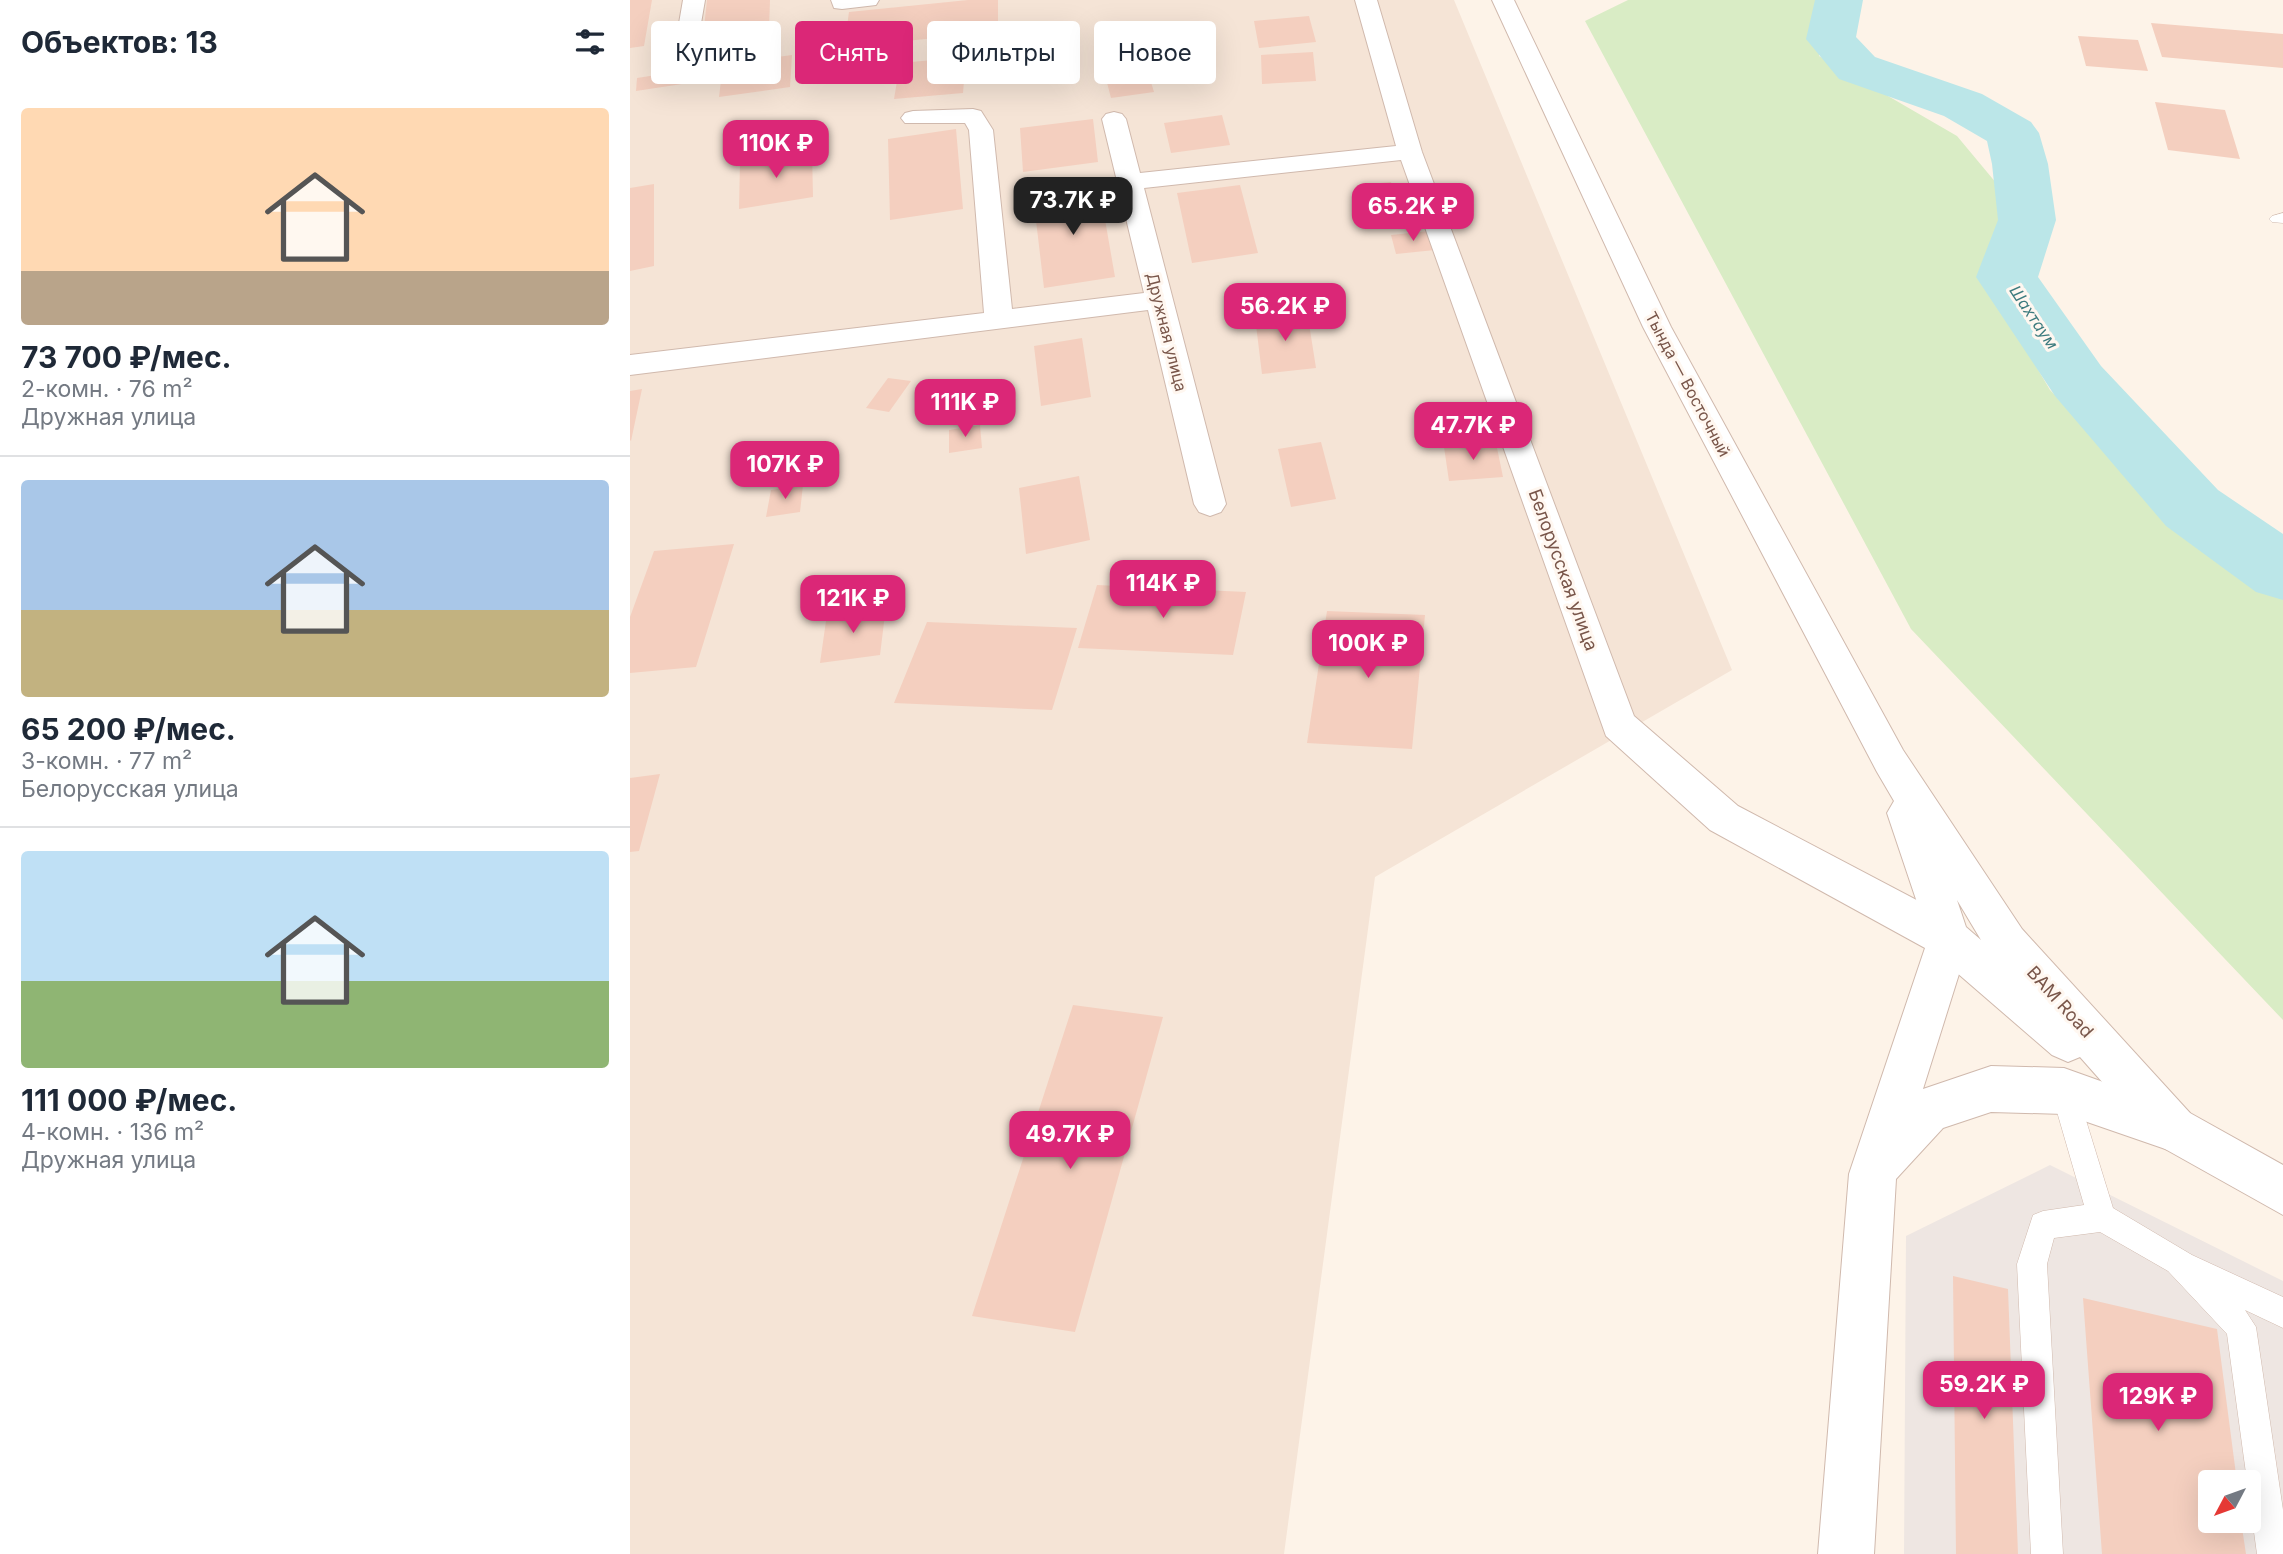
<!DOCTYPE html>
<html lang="ru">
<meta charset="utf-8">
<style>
body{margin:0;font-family:Inter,sans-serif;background:#f6f6f7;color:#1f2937;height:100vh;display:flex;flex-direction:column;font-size:26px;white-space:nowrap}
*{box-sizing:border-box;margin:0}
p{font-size:23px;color:#747a83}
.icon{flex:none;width:38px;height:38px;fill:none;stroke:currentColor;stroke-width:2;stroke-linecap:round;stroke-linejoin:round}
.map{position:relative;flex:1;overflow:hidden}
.details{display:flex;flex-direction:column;background:#fff;width:630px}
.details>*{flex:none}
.hud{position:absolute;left:21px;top:21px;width:665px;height:63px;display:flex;gap:14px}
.needle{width:46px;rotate:229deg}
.fabs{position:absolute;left:1568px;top:1470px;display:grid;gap:14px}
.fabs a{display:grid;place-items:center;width:63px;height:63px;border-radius:7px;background:#fff;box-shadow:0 7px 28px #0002;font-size:35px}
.price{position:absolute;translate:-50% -60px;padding:0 16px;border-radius:14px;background:#db2777;color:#fff;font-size:23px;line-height:46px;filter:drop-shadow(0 2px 4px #0008)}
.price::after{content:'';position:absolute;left:50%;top:42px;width:21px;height:16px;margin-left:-10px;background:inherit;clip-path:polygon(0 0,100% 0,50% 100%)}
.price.on{background:#222;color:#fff}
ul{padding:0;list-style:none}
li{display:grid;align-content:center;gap:14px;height:371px;padding:0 21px}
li+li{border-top:2px solid #e0e1e3}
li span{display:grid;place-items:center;height:217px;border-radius:7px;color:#555}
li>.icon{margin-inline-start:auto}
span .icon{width:126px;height:126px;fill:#fffc;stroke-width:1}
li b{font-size:30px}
h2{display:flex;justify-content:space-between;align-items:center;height:84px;padding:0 21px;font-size:30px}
.chip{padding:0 24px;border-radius:7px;background:#fff;box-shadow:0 7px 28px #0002;font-size:24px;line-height:63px}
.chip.on{background:#db2777;color:#fff}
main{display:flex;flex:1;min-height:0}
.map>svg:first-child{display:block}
.residential{fill:#f5e4d6}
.industrial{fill:#eee6e2;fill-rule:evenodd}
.green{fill:#d9ecc5}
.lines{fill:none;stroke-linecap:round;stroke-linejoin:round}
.river{fill:#bbe6e8;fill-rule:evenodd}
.building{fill:#f4cfbf}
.service-casing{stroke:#d0b9ad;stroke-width:1}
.minor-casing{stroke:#d0b9ad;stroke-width:2}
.tertiary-casing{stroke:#d0b9ad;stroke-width:2}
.service{fill:#fff;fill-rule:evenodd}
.minor{fill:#fff;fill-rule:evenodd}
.tertiary{fill:#fff;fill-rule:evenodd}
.labels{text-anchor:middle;stroke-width:6;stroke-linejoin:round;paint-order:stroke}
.far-water-label{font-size:16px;font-style:italic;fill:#3c7b7e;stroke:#fff7f0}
.far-street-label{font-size:16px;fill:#79564a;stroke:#fff7f0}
.street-label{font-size:18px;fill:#79564a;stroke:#fff7f0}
</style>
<main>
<section class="details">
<h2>Объектов: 13<svg class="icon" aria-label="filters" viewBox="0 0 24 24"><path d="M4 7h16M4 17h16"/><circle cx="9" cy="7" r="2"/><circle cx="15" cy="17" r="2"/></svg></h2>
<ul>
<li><span style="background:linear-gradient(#ffd9b3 75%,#b9a48a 0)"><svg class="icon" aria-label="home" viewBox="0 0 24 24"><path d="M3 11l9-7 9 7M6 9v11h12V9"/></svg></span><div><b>73 700 ₽/мес.</b><p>2-комн. · 76 m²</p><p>Дружная улица</p></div></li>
<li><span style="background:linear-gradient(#a9c7e8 60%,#c2b280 0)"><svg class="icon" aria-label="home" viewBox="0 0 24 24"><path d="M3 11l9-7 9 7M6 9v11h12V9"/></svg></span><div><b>65 200 ₽/мес.</b><p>3-комн. · 77 m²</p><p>Белорусская улица</p></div></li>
<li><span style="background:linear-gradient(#bfe0f5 60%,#8fb573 0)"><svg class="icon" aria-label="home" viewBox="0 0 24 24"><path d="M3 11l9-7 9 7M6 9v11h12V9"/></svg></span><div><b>111 000 ₽/мес.</b><p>4-комн. · 136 m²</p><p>Дружная улица</p></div></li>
</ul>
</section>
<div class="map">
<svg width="1653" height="1554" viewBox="0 0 1653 1554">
<rect width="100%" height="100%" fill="#fdf3e8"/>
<!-- residential -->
<path class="residential" d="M0,0H824L1102,670L745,877L654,1554H0Z"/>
<!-- industrial -->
<path class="industrial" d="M1420,1165L1653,1281V1554H1274L1276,1236ZM1580,1482H1619V1521H1580Z"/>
<!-- green -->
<path class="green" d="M998,0H1198L1191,12L1189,56L1327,136L1367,184L1380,225L1355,264L1374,312L1420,390L1515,487L1609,570L1653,595V1020L1281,629L955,21Z"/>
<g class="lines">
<!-- river -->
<path class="river" d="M1185,0H1233L1226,37L1245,57L1352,94L1401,122L1409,133L1418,164L1426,220L1408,277L1471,366L1588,490L1653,534V600L1626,592L1536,526L1425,396L1346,277L1368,220L1362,164L1357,141L1314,116L1209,79L1176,39Z"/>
</g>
<!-- building -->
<path class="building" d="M0,0H22L14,46L0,48Z
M77,0H140L139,29L73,37Z
M338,0H368V32L214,47L219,12Z
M679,16L686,42L629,48L624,21Z
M1521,23L1653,34V68L1532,57Z
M1448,36L1508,40L1518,71L1456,66Z
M683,52L686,81L632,84L631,55Z
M162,55L160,87L89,97L93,64Z
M336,57L333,93L264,99L270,63Z
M517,69L524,92L481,98L475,75Z
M52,71V84L6,91L7,78Z
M1525,102L1595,110L1610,159L1538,150Z
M592,115L600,145L541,153L534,123Z
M463,119L468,162L393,172L390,128Z
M326,129L333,209L260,220L258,139Z
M182,151L183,197L109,209L110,163Z
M761,182L765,198L733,201L729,185Z
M24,184V266L0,271V188Z
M469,185L485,277L414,288L403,195Z
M610,185L628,253L562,263L547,193Z
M799,231L805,250L766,254L761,235Z
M677,311L686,368L632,374L625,317Z
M452,338L461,397L411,406L404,346Z
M258,378L281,381L259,412L236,408Z
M12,389L1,441L0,440V391Z
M350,425L352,448L319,453V430Z
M691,442L706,499L661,507L648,449Z
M866,443L873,477L819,481L814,447Z
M449,476L460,540L396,554L389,488Z
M173,485L170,512L136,517L141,490Z
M104,544L66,667L0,673V617L24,551Z
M467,585L616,592L603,655L448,648Z
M256,606L250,655L190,663L197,614Z
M697,611L795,615L782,749L677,743Z
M297,622L447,628L422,710L264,703Z
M30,774L9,851L0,852V778Z
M443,1005L533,1017L445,1332L342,1316Z
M1323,1276L1378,1289L1388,1554H1326Z
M1453,1298L1587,1329L1607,1482H1580V1521H1611L1616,1554H1472Z"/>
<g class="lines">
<!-- service casing -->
<g class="service-casing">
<path id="service" d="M1653,213V223L1642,222L1639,219L1642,216Z
M1434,1078L1443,1082L1447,1091L1483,1208L1562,1255L1653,1297V1328L1615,1310L1626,1327L1653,1510V1554H1627L1597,1334L1538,1271L1470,1232L1424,1238L1417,1264L1433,1554H1401L1387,1264L1403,1215L1413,1211L1454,1205L1421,1091L1425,1082Z"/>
</g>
<!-- minor casing -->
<g class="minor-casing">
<path id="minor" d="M53,0H75L69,35L66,40H50L47,35Z
M201,0H249L246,5L212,9L204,8Z
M725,0H747L792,152L1004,716L1108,806L1334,925L1340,939L1293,1089L1361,1066L1434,1068L1560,1113L1567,1129L1560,1145L1544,1152L1434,1114L1361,1112L1313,1128L1266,1179L1244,1554H1188L1219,1174L1295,948L1080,830L976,736L771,160L514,188L596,504L591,512L580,516L569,512L564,504L518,310L0,375V355L354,313L339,130L335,123H275L271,118L275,113L283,111L343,109L351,111L363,130L382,309L514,293L472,119L476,114L484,112L492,114L496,119L510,173L766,146Z"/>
</g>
<!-- tertiary casing -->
<g class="tertiary-casing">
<path id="tertiary" d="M862,0H884L1041,327L1273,750L1392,929L1560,1113L1653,1165V1215L1528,1145L1450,1057L1438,1062L1422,1055L1304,953L1257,813L1264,801L1247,772L1013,327ZM1327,900L1351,940L1336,927Z"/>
</g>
<!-- service -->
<use href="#service" class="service"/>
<!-- minor -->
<use href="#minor" class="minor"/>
<!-- tertiary -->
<use href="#tertiary" class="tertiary"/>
</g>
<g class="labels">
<!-- far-water labels -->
<g class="far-water-label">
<text transform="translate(1404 317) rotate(56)" y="6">Шахтаум</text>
</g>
<!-- far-street labels -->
<g class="far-street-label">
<text transform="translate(537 332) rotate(76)" y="6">Дружная улица</text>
<text transform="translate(1058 384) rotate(62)" y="6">Тында — Восточный</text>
</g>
<!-- street labels -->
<g class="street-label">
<text transform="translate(933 570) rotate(70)" y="6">Белорусская улица</text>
<text transform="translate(1430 1002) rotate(48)" y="6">BAM Road</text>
</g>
</g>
</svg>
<div class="fabs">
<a><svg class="needle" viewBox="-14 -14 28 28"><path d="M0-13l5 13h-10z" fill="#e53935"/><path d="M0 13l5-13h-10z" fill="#747a83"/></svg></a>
</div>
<b class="price" style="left:146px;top:180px">110K ₽</b>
<b class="price on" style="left:443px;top:237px">73.7K ₽</b>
<b class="price" style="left:783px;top:243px">65.2K ₽</b>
<b class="price" style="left:655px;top:343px">56.2K ₽</b>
<b class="price" style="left:335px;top:439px">111K ₽</b>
<b class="price" style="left:843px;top:462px">47.7K ₽</b>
<b class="price" style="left:155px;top:501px">107K ₽</b>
<b class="price" style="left:533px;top:620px">114K ₽</b>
<b class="price" style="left:223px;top:635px">121K ₽</b>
<b class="price" style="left:738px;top:680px">100K ₽</b>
<b class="price" style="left:440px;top:1171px">49.7K ₽</b>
<b class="price" style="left:1354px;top:1421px">59.2K ₽</b>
<b class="price" style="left:1528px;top:1433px">129K ₽</b>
<div class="hud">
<a class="chip">Купить</a>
<a class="chip on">Снять</a>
<a class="chip">Фильтры</a>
<a class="chip">Новое</a>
</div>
</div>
</main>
